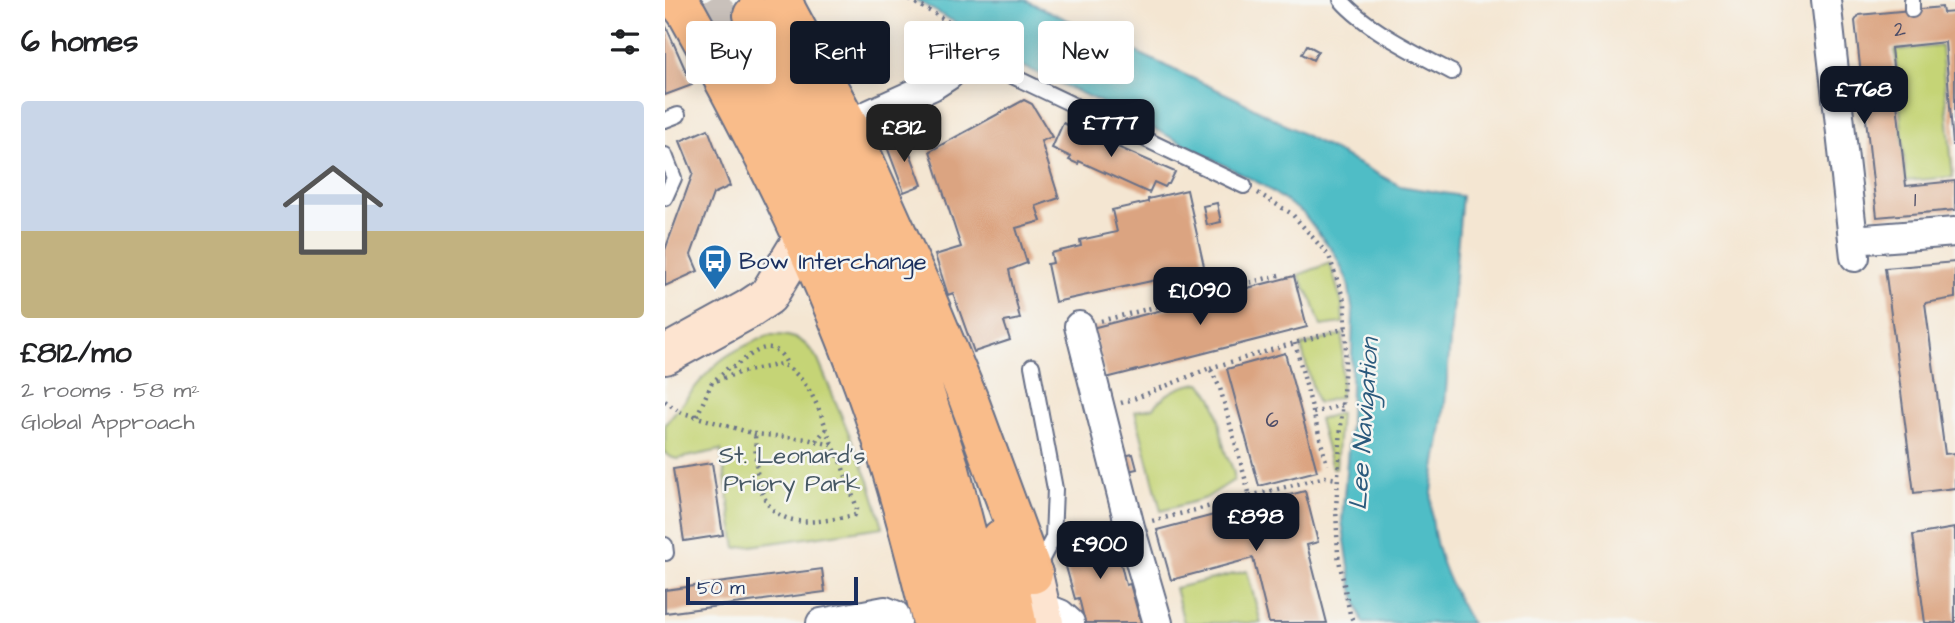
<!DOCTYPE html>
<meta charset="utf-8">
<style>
body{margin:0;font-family:"Architects Daughter",sans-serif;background:#f6f6f6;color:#202124;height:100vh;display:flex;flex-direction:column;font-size:26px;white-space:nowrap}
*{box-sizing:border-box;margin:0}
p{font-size:23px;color:#757577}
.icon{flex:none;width:38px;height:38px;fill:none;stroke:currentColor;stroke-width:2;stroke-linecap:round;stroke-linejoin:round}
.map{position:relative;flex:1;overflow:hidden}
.panel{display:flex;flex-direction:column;background:#fff;width:665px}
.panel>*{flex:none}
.top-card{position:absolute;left:21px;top:21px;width:665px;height:63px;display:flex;gap:14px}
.scale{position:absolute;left:21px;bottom:18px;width:172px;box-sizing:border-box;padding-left:7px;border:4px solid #1b2f5e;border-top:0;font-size:19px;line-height:24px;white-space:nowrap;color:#1b2f5e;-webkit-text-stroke:5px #f6f6f2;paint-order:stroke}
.price{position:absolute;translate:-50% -60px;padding:0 16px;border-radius:14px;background:#111827;color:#fff;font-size:23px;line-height:46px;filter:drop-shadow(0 2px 4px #0008)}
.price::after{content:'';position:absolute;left:50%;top:42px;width:21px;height:16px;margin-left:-10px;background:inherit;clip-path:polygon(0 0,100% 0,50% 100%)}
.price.current{background:#222;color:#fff}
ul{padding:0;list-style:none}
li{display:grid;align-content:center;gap:14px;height:371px;padding:0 21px}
li span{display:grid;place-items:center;height:217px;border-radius:7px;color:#555}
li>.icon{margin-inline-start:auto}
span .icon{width:126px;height:126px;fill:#fffc;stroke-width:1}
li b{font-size:30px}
h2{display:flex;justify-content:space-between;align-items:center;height:84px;padding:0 21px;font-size:30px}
.pill{padding:0 24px;border-radius:7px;background:#fff;box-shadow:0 4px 18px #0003;font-size:24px;line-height:63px}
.pill.current{background:#111827;color:#fff}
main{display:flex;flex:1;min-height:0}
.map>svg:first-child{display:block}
.green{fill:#c5d476;stroke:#70826a;stroke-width:2}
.water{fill:#4fbdc6;stroke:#357692;stroke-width:2}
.building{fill:#dba481}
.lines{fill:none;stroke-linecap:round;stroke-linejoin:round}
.highway-tunnel{stroke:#c9c1bb;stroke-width:38;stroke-dasharray:38 19;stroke-linecap:butt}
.lane-casing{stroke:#676f87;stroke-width:18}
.street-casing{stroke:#676f87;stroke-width:32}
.secondary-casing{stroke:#676f87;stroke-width:42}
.highway-casing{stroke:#676f87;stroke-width:42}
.path{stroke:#676f87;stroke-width:4.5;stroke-dasharray:2 5;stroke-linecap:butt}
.lane{stroke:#fff;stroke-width:14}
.street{stroke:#fff;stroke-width:28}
.secondary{stroke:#fde4d0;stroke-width:38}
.highway{stroke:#f9bc8a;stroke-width:38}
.labels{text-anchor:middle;stroke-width:5;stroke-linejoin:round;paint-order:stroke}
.number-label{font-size:21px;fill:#4b4c67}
.poi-label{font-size:24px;fill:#1b2f5e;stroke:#f6f6f2;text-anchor:start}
.park-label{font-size:24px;fill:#465864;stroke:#f6f6f2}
.water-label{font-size:26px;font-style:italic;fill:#2b5a7d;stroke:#f6f6f2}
</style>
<main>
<section class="panel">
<h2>6 homes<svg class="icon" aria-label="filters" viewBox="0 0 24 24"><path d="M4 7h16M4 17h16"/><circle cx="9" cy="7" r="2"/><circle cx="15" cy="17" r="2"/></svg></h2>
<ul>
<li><span style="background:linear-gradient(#c9d6e8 60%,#c2b280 0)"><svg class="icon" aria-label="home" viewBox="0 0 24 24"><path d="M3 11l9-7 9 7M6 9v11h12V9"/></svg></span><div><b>£812/mo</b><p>2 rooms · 58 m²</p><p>Global Approach</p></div></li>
</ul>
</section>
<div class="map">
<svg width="1290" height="623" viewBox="0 0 1290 623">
<rect width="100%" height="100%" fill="#f6f6f2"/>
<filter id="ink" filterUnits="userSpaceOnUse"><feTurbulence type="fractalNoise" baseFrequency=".0143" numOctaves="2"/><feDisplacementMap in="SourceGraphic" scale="14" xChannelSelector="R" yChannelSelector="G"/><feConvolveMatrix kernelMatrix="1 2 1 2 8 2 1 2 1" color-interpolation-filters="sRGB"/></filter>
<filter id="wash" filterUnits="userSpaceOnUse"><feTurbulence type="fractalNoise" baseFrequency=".00686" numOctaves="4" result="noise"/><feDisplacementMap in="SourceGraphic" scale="28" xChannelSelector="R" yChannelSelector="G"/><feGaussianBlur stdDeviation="1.57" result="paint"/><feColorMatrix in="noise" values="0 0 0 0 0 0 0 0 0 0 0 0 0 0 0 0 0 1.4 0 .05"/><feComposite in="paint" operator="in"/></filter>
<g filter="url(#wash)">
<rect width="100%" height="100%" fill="#f4e6d2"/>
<!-- green -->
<path class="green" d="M1276,46L1288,177L1241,181L1230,50Z
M665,263L677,304L678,323L656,326L647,300L633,275Z
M678,334L676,397L652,403L636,346Z
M104,335C129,334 140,339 153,360L204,481L218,527L71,548L56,450L12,459L5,457L0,453V424C18,404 38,374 59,358C73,348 89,342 104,335Z
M535,383C558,402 552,429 561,454C565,464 570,469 569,480L541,498L496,511L470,411L489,408C500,392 517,385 535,383Z
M675,413L671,468H667L654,419Z
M582,571L596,623H519L510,588Z"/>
<!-- water -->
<path class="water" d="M251,0H360L574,100L735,186L797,196C790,265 786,334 780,403C777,433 770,462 767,493C763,541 783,583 806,623H699L697,620L687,586L677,521L685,425L688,313L683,282L670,254L638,213L596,184L459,113L318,48L319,39Z"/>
<g id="blocks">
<!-- building -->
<path class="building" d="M1277,7L1278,13L1290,12V145H1288L1280,42L1226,48L1241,186L1290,181V210L1212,217L1190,21L1194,15Z
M0,24L27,85L0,95Z
M642,45L653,51L648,60L637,54Z
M359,100L367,104L387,137L376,141L394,198L371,206L376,221L351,228L362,263L344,270L355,319L339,322L345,340L309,352L288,293L283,295L270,255L296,247L265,151Z
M398,123L510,172L504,184H502L500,187L489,182L484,193L414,161L413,164L404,160L406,157L387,148Z
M43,129L65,186L48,194L26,255L33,271L0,286V250L28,173L15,141Z
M239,137L257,185L239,192L221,144Z
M522,190L541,275L515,281L514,275L390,302L382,264L388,263L386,253L416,246L415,240L452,232L447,210L483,202V199Z
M552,203L556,222L542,225L538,206Z
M1290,262V298L1260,303L1280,454L1290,453V488L1249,493L1220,268Z
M629,276L642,327L441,378L427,328Z
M620,353L652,471L594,486L562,369Z
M468,454L472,469L458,472L454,457Z
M47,463L58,535L19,541L8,469Z
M640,491L653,542L642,545L662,623H604L588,558L506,580L492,530Z
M1290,528V623H1260L1248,535Z
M448,532L461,585L465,584L476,623H420L414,598L410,599L395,545Z
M157,569L160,592L0,613V590Z"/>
</g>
</g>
<g filter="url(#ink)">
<use href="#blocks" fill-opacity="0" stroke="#676f87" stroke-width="2"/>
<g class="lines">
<!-- highway-tunnel -->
<path class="highway-tunnel" d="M43,0L62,30"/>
<!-- lane casing -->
<g class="lane-casing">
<path id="lane" d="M676,0C701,29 753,54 787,72
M1247,0V10
M299,53L579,186
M0,120L13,115
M0,155L9,178L0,198
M367,366L390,489L388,538L371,570
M0,545L1,553"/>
</g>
<!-- street casing -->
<g class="street-casing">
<path id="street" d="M1161,0L1190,257
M183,124L267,86L284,75L299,53
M1188,240L1290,232
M414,326L465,527L493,623
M375,606L395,614L405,623
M156,623L220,611L230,615L232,623"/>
</g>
<!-- secondary casing -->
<g class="secondary-casing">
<path id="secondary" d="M0,355L82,310L103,296L138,238
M368,574L379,623"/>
</g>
<!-- highway casing -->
<g class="highway-casing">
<path id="highway" d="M12,0L22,13C97,147 167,286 215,433C235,495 252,560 267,623
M118,0L122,11L183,124L263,302L303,398L368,574
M88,15L166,162L235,319L284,466L325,623
M94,90C136,167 173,245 206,326C244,422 269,523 295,623
M336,539L352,623"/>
</g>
<!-- path -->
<path class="path" d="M245,0L291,26L293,29
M593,193L627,214L664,256L680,303L681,344L671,509L673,555L685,614L689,623
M436,321L618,274
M630,343L662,465
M545,368L681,328
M51,379L64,367H69C90,352 108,333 123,366
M0,401L12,410
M456,403L474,397L545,368L555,388L585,496L487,521
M15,412L90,434L142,439L167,445L174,457L192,508L190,515C155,522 109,533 96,489C90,472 91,452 90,434
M648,413L678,405
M32,416L47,382L73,373L116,364C145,376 157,417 167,444
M151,441L161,429
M585,496L660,477L672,479"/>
<!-- lane -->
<use href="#lane" class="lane"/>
<!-- street -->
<use href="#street" class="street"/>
<!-- secondary -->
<use href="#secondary" class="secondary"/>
<!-- highway -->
<use href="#highway" class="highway"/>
</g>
</g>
<!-- icons -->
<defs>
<g id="bus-pin" transform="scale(1.75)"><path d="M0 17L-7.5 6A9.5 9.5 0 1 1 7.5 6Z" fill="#1f6fb2" stroke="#f6f6f2"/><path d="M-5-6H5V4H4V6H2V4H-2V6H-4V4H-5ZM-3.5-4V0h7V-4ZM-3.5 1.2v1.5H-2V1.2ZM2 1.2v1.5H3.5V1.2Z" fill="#fff"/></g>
</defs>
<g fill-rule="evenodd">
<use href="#bus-pin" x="50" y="261"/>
</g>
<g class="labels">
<!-- number labels -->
<g class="number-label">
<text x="1235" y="36">2</text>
<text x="1250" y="206">1</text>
<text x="607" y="427">6</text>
</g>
<!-- poi labels -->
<g class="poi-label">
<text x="74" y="269">Bow Interchange</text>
</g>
<!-- park labels -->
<g class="park-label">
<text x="127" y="463">St. Leonard's<tspan x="127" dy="28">Priory Park</tspan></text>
</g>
<!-- water labels -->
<g class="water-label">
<text transform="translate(698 424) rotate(-86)" y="9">Lee Navigation</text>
</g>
</g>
</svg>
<div class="scale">50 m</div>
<b class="price" style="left:1199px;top:126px">£768</b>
<b class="price" style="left:446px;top:159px">£777</b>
<b class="price current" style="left:239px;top:164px">£812</b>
<b class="price" style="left:535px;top:327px">£1,090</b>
<b class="price" style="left:591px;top:553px">£898</b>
<b class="price" style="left:435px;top:581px">£900</b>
<div class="top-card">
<a class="pill">Buy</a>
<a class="pill current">Rent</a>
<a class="pill">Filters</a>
<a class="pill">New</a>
</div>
</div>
</main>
